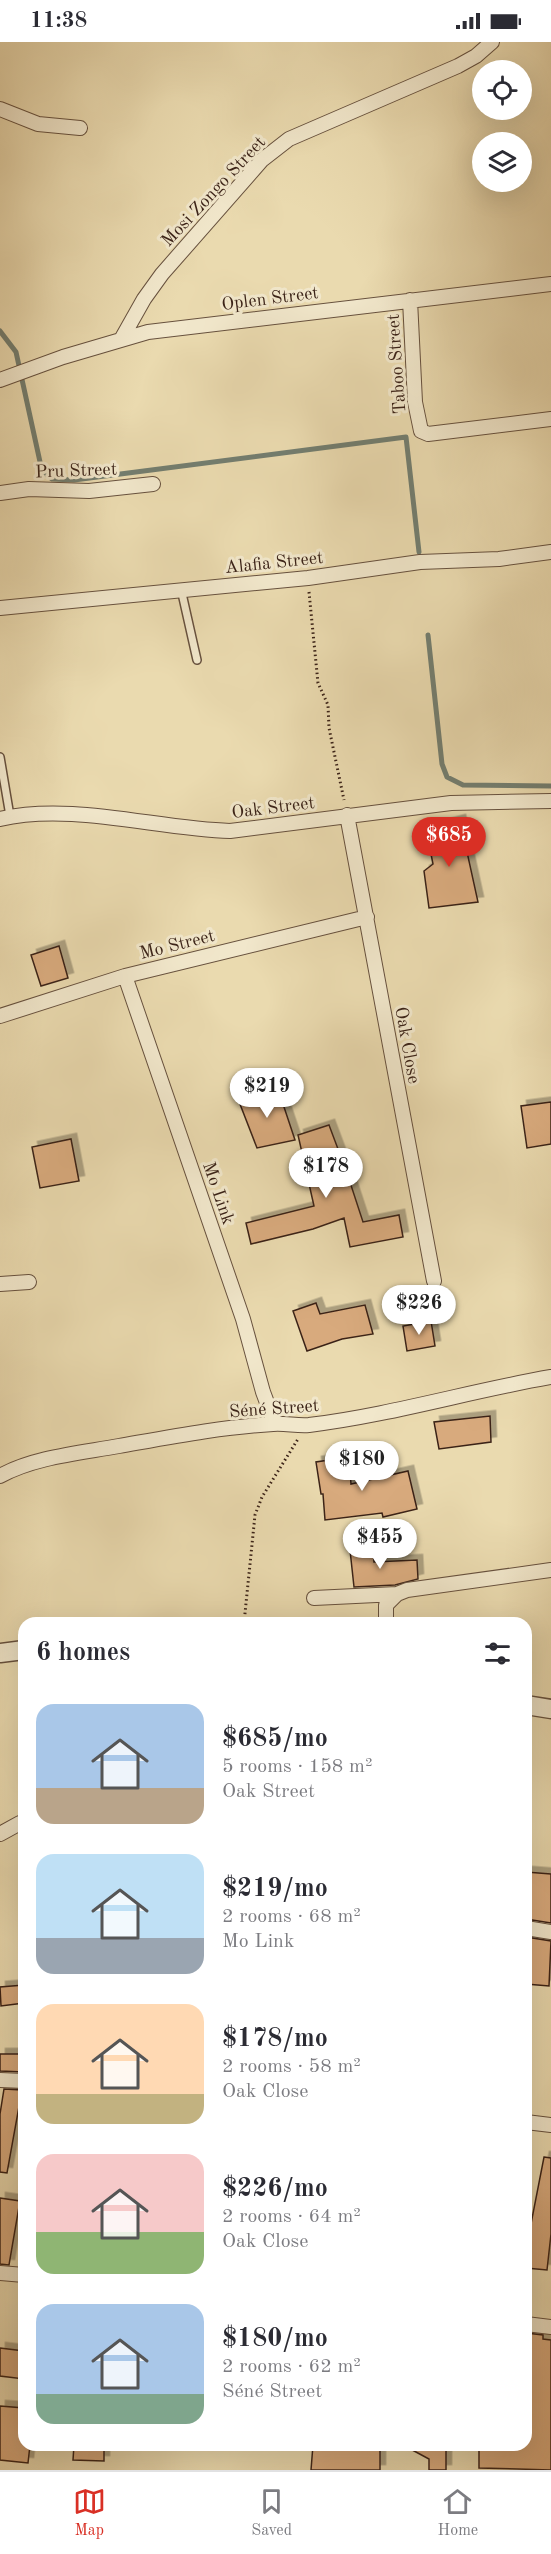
<!DOCTYPE html>
<meta charset="utf-8">
<style>
body{margin:0;font-family:"Old Standard TT",serif;background:#f2f2f3;color:#2b2b33;height:100vh;display:flex;flex-direction:column;font-size:22px;white-space:nowrap}
*{box-sizing:border-box;margin:0}
p{font-size:20px;color:#7c7c81}
.icon{flex:none;width:33px;height:33px;fill:none;stroke:currentColor;stroke-width:2;stroke-linecap:round;stroke-linejoin:round}
.map{position:relative;flex:1;overflow:hidden}
.side{position:absolute;left:18px;top:1575px;width:514px;height:834px;display:flex;flex-direction:column;background:#fff;border-radius:18px;box-shadow:0 6px 24px #0002}
.side>*{flex:none}
.buttons{position:absolute;left:472px;top:18px;display:grid;gap:12px}
.buttons a{display:grid;place-items:center;width:60px;height:60px;border-radius:50%;background:#fff;box-shadow:0 6px 24px #0002;font-size:30px}
.price{position:absolute;translate:-50% -51px;padding:0 14px;border-radius:21px;background:#fff;color:#222;font-size:20px;line-height:39px;filter:drop-shadow(0 2px 3px #0008)}
.price::after{content:'';position:absolute;left:50%;top:36px;width:18px;height:14px;margin-left:-9px;background:inherit;clip-path:polygon(0 0,100% 0,50% 100%)}
.price.active{background:#d93025;color:#fff}
ul{padding:0;list-style:none}
li{display:flex;align-items:center;gap:18px;height:150px;padding:0 18px}
li span{display:grid;place-items:center;flex:none;width:168px;height:120px;border-radius:18px;color:#555}
li>.icon{margin-inline-start:auto}
span .icon{width:72px;height:72px;fill:#fffc;stroke-width:1}
li b{font-size:26px}
h2{display:flex;justify-content:space-between;align-items:center;height:72px;padding:0 18px;font-size:26px}
.status{display:flex;justify-content:space-between;align-items:center;height:42px;padding:0 30px;background:#fff;direction:ltr}
.status svg{height:16px;fill:currentColor}
.menu{display:flex;justify-content:space-around;align-items:center;height:84px;border-top:2px solid #e1e1e2;background:#fff;font-size:16px;color:#7c7c81}
.menu a{display:grid;justify-items:center;gap:3px}
.menu .active{color:#d93025}
.map>svg:first-child{display:block}
.lines{fill:none;stroke-linecap:round;stroke-linejoin:round}
.stream{stroke:#737e70;stroke-width:5}
.building{fill:#d8aa7d;stroke:#3b2318;stroke-width:1.5;filter:url(#shadow)}
.service-casing{stroke:#67513e;stroke-width:10}
.minor-casing{stroke:#67513e;stroke-width:16}
.tertiary-casing{stroke:#67513e;stroke-width:21}
.path{stroke:#3b2318;stroke-width:3;stroke-dasharray:1.5 3;stroke-linecap:butt}
.service{stroke:#f1e7cb;stroke-width:7}
.minor{stroke:#f1e7cb;stroke-width:14}
.tertiary{stroke:#f1e7cb;stroke-width:18}
.labels{text-anchor:middle;stroke-width:6;stroke-linejoin:round;paint-order:stroke}
.street-label{font-size:18px;fill:#3b2318;stroke:#f1e7cb}
</style>
<div class="status"><b>11:38</b><svg viewBox="0 0 49 12"><path d="M0 12V9h3v3zM5 12V6h3v6zM10 12V3h3v9zM15 12V0h3v12zM26 1h20v11H26zM47 4h2v5h-2z"/></svg></div>
<div class="map">
<svg width="551" height="2428" viewBox="0 0 551 2428">
<defs>
<filter id="shadow"><feDropShadow dx="5.5" dy="-5.5" stdDeviation="0" flood-color="#0004"/></filter>
</defs>
<rect width="100%" height="100%" fill="#eadaaf"/>
<filter id="stains"><feTurbulence type="fractalNoise" baseFrequency=".00333" numOctaves="4"/><feColorMatrix values="0 0 0 0 .2 0 0 0 0 .09 0 0 0 0 .02 0 0 0 .5 -.17"/></filter>
<radialGradient id="worn" r=".72"><stop offset=".6" stop-color="#630" stop-opacity="0"/><stop offset="1" stop-color="#630" stop-opacity=".3"/></radialGradient>
<g class="lines">
<!-- stream -->
<path class="stream" d="M0,289L16,310L42,429L52,437L74,438L406,395L419,510
M428,593L442,722L447,735L463,743L551,744"/>
</g>
<!-- building -->
<path class="building" d="M460,778L478,860L429,866L424,829L433,822L426,787Z
M59,904L68,936L41,944L31,913Z
M278,1047L295,1098L257,1106L238,1057Z
M551,1060V1102L527,1106L521,1064Z
M329,1083L347,1131L363,1180L399,1173L403,1195L350,1205L344,1176L313,1187L251,1202L246,1181L314,1164L298,1093Z
M71,1097L79,1139L40,1146L32,1105Z
M316,1261L320,1272L365,1263L373,1292L342,1297L307,1309L293,1269Z
M431,1279L435,1304L407,1309L403,1284Z
M490,1374L491,1400L439,1407L434,1380Z
M349,1415L351,1442L408,1429L417,1467L383,1475L382,1471L325,1478L323,1452H321L316,1420Z
M373,1505L374,1520L417,1518L418,1537L395,1543L354,1545L350,1508Z
M526,1830L551,1832V1881L526,1877Z
M526,1895L551,1899L549,1944L526,1942Z
M24,1943V1961L1,1964L0,1945Z
M0,2012H24V2030L0,2029Z
M4,2047L22,2048L7,2131L0,2130V2072Z
M544,2115L551,2116V2192L547,2228L526,2226L528,2197Z
M0,2156L20,2159L9,2223L0,2222Z
M526,2291L543,2293V2297L551,2298V2428L479,2426V2403H526Z
M0,2306L24,2309V2337L0,2334Z
M0,2364L24,2366V2403H30L28,2421L0,2418Z
M74,2403H104V2419L73,2418Z
M313,2403L358,2406V2403H380V2428H311Z
M403,2403H446V2428H429V2417Z"/>
<g class="lines">
<!-- service casing -->
<g class="service-casing">
<path id="service" d="M181,547L197,618
M0,715L10,774"/>
</g>
<!-- minor casing -->
<g class="minor-casing">
<path id="minor" d="M0,67L38,82L80,86
M410,258L415,360L421,389L428,392L551,377
M122,296L144,257L162,232L262,118L289,97L458,24L476,14L492,0
M0,338L63,315L148,290L551,242
M0,451L29,447L89,449L153,442
M0,566L308,536L420,520L499,517L551,510
M347,773L434,1239
M0,777C70,760 158,787 230,789L451,761L551,759
M125,934L243,1277L263,1350L275,1382
M0,974L125,934L367,875
M0,1242L29,1240
M0,1434C34,1415 81,1411 119,1404C170,1395 221,1385 273,1382C285,1381 297,1384 309,1383C391,1373 470,1349 551,1335
M314,1556L397,1552
M386,1581V1563L397,1552L407,1548L551,1528
M0,1792L20,1781
M526,1886L551,1890
M0,2038L24,2039
M526,2080L551,2083
M0,2231L24,2233
M526,2282L551,2285"/>
</g>
<!-- tertiary casing -->
<g class="tertiary-casing">
<path id="tertiary" d="M0,1611L24,1608
M526,1663L551,1667"/>
</g>
<!-- path -->
<path class="path" d="M309,550L318,641L328,663L329,686L344,758
M244,1581L255,1473L262,1455L298,1397"/>
<!-- service -->
<use href="#service" class="service"/>
<!-- minor -->
<use href="#minor" class="minor"/>
<!-- tertiary -->
<use href="#tertiary" class="tertiary"/>
</g>
<g class="labels">
<!-- street labels -->
<g class="street-label">
<text transform="translate(213 149) rotate(-47)" y="6">Mosi Zongo Street</text>
<text transform="translate(270 256) rotate(-7)" y="6">Oplen Street</text>
<text transform="translate(396 322) rotate(-94)" y="6">Taboo Street</text>
<text transform="translate(76 428) rotate(-2)" y="6">Pru Street</text>
<text transform="translate(274 520) rotate(-6)" y="6">Alafia Street</text>
<text transform="translate(273 765) rotate(-7)" y="6">Oak Street</text>
<text transform="translate(177 902) rotate(-14)" y="6">Mo Street</text>
<text transform="translate(408 1003) rotate(80)" y="6">Oak Close</text>
<text transform="translate(219 1151) rotate(71)" y="6">Mo Link</text>
<text transform="translate(274 1366) rotate(-4)" y="6">Séné Street</text>
</g>
</g>
<rect width="100%" height="100%" filter="url(#stains)"/>
<rect width="100%" height="100%" fill="url(#worn)"/>
</svg>
<div class="buttons">
<a><svg class="icon" aria-label="locate" viewBox="0 0 24 24"><circle cx="12" cy="12" r="6"/><path d="M12 2v4M12 18v4M2 12h4M18 12h4"/></svg></a>
<a><svg class="icon" aria-label="layers" viewBox="0 0 24 24"><path d="M12 4l9 5-9 5-9-5zM3 14l9 5 9-5"/></svg></a>
</div>
<b class="price active" style="left:449px;top:826px">$685</b>
<b class="price" style="left:267px;top:1077px">$219</b>
<b class="price" style="left:326px;top:1157px">$178</b>
<b class="price" style="left:419px;top:1294px">$226</b>
<b class="price" style="left:362px;top:1450px">$180</b>
<b class="price" style="left:380px;top:1528px">$455</b>
<section class="side">
<h2>6 homes<svg class="icon" aria-label="filters" viewBox="0 0 24 24"><path d="M4 7h16M4 17h16"/><circle cx="9" cy="7" r="2"/><circle cx="15" cy="17" r="2"/></svg></h2>
<ul>
<li><span style="background:linear-gradient(#a9c7e8 70%,#b9a48a 0)"><svg class="icon" aria-label="home" viewBox="0 0 24 24"><path d="M3 11l9-7 9 7M6 9v11h12V9"/></svg></span><div><b>$685/mo</b><p>5 rooms · 158 m²</p><p>Oak Street</p></div></li>
<li><span style="background:linear-gradient(#bfe0f5 70%,#9aa5b1 0)"><svg class="icon" aria-label="home" viewBox="0 0 24 24"><path d="M3 11l9-7 9 7M6 9v11h12V9"/></svg></span><div><b>$219/mo</b><p>2 rooms · 68 m²</p><p>Mo Link</p></div></li>
<li><span style="background:linear-gradient(#ffd9b3 75%,#c2b280 0)"><svg class="icon" aria-label="home" viewBox="0 0 24 24"><path d="M3 11l9-7 9 7M6 9v11h12V9"/></svg></span><div><b>$178/mo</b><p>2 rooms · 58 m²</p><p>Oak Close</p></div></li>
<li><span style="background:linear-gradient(#f6c9c9 65%,#8fb573 0)"><svg class="icon" aria-label="home" viewBox="0 0 24 24"><path d="M3 11l9-7 9 7M6 9v11h12V9"/></svg></span><div><b>$226/mo</b><p>2 rooms · 64 m²</p><p>Oak Close</p></div></li>
<li><span style="background:linear-gradient(#a9c7e8 75%,#7fa58c 0)"><svg class="icon" aria-label="home" viewBox="0 0 24 24"><path d="M3 11l9-7 9 7M6 9v11h12V9"/></svg></span><div><b>$180/mo</b><p>2 rooms · 62 m²</p><p>Séné Street</p></div></li>
</ul>
</section>
</div>
<nav class="menu">
<a class="active"><svg class="icon" aria-label="map" viewBox="0 0 24 24"><path d="M3 6l6-2 6 2 6-2v14l-6 2-6-2-6 2zM9 4v14M15 6v14"/></svg>Map</a>
<a><svg class="icon" aria-label="saved" viewBox="0 0 24 24"><path d="M7 4h10v16l-5-4-5 4z"/></svg>Saved</a>
<a><svg class="icon" aria-label="home" viewBox="0 0 24 24"><path d="M3 11l9-7 9 7M6 9v11h12V9"/></svg>Home</a>
</nav>
